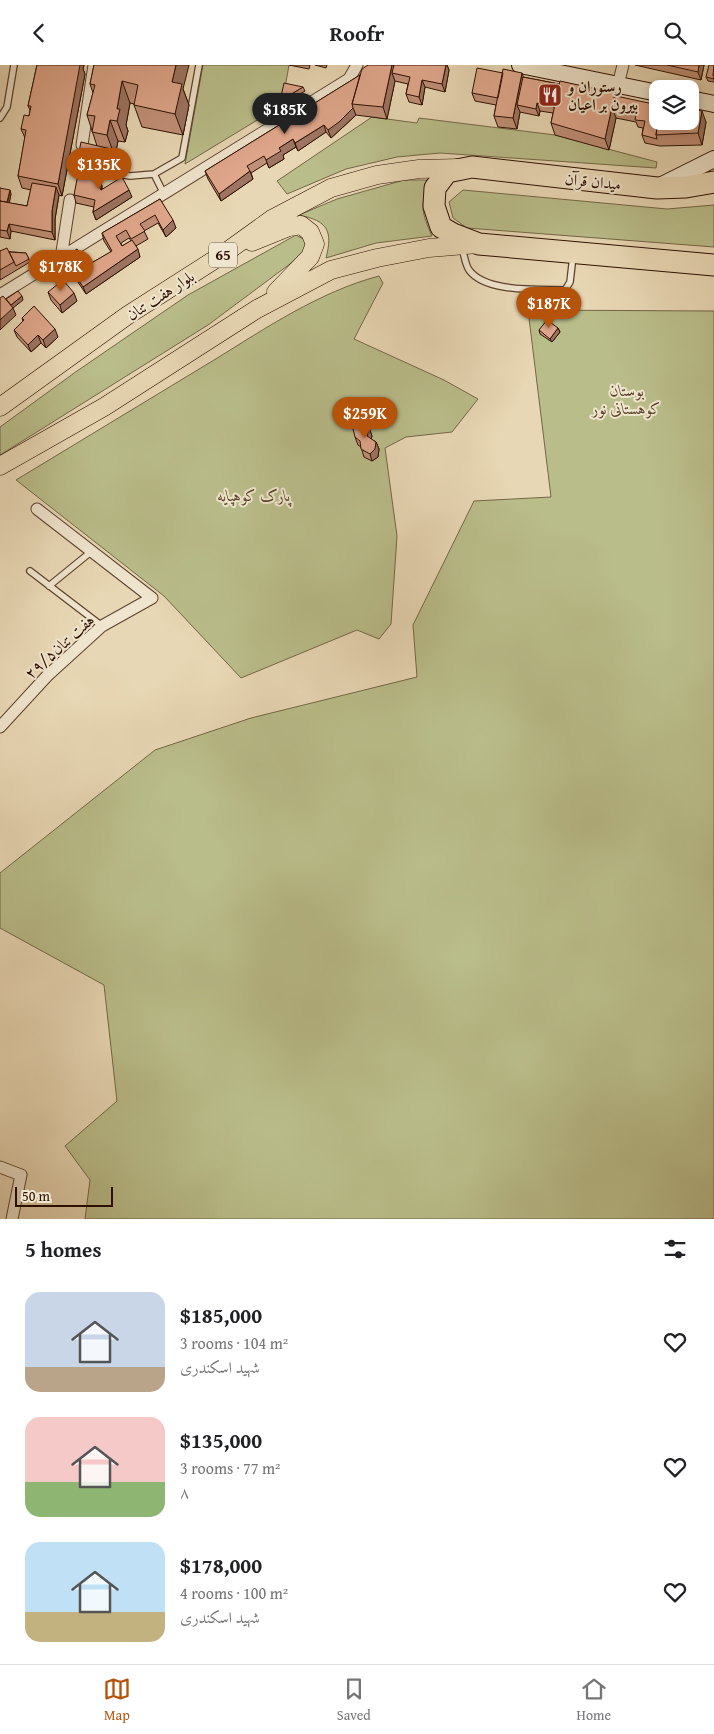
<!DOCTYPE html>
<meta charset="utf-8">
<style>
body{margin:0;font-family:"Gentium Book Plus",Amiri,serif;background:#f6f6f6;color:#202124;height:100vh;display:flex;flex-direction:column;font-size:19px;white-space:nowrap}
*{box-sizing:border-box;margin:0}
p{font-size:16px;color:#757577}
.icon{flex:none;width:28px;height:28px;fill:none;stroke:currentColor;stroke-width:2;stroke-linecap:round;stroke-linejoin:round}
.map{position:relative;height:1154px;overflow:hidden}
.drawer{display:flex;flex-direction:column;background:#fff;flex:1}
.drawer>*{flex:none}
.fabs{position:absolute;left:649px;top:15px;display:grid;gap:10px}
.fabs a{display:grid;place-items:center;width:50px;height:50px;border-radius:10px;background:#fff;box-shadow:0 2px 8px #0003;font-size:25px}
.scale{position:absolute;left:15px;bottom:12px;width:98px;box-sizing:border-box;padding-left:5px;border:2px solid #2e1001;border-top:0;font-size:14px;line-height:18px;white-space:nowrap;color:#2e1001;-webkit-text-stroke:4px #f0e5ce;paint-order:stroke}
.price{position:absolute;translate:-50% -42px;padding:0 11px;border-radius:18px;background:#b45309;color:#fff;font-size:16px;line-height:32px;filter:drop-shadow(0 1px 2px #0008)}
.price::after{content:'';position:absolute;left:50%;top:30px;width:15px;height:11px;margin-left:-8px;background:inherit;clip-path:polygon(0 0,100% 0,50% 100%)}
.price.on{background:#222;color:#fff}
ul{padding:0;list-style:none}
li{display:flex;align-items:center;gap:15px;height:125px;padding:0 25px}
li span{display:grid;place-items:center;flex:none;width:140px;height:100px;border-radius:15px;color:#555}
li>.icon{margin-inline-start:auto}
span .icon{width:60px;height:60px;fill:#fffc;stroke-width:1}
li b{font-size:21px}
h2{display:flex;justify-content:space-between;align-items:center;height:60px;padding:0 25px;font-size:21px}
header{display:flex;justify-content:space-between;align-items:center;height:65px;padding:0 25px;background:#fff;font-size:22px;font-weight:800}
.tab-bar{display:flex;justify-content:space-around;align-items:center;height:70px;border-top:1px solid #e0e0e0;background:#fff;font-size:14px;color:#757577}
.tab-bar a{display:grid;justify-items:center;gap:2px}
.tab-bar .on{color:#b45309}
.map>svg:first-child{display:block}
.green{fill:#b9bd8a;stroke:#746646}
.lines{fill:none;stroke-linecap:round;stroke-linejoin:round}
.lane-casing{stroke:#5c422e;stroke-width:8}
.street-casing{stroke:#5c422e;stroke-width:13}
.secondary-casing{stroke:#2e1001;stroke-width:18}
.primary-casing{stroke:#2e1001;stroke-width:19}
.highway-casing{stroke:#2e1001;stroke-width:23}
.lane{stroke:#f0e5ce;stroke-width:5.5}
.street{stroke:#f0e5ce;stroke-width:11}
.secondary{stroke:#f0e5ce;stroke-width:16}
.primary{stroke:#e8d7b4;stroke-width:18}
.highway{stroke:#e8d7b4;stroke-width:21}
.wall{fill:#c19078;stroke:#2e1001;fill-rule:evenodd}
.shaded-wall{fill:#9d7562;stroke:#2e1001}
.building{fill:#e0a78c;stroke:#2e1001}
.labels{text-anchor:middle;stroke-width:4;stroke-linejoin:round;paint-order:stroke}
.shield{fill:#f0e5ce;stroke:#68503e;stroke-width:1}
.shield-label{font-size:15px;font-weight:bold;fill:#2e1001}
.poi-label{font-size:16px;font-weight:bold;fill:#2e1001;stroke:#f0e5ce;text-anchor:start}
.street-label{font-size:16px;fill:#2e1001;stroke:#f0e5ce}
.park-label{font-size:16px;font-style:italic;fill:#58442a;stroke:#f0e5ce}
</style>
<header><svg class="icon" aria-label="back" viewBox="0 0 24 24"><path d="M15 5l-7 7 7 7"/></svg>Roofr<svg class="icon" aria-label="search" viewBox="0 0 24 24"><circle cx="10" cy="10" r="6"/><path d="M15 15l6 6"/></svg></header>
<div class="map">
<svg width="714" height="1154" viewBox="0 0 714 1154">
<rect width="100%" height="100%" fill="#e8d7b4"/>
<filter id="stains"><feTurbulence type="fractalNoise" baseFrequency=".004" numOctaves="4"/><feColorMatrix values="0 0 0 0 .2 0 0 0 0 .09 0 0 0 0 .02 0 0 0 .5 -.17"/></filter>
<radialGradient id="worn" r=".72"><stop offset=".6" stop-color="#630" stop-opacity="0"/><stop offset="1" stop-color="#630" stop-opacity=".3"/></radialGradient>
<!-- green -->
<path class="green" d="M203,0H289L282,40L185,99Z
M372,52L417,58L419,53L555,70L657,97L656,103L440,88L397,92L346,104L287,129L277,116Z
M404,115H429C420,139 421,147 432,171L376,178L326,193C333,166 328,156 299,150L337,134Z
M463,125L667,144L714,140V182L467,163L453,153L449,137Z
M296,170L305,175L306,187L208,260L0,390V362L77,306L188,230Z
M379,211L383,218L354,274L444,315L478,334L452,367L406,372L385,383L397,471L391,559L379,574L357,565L241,613L164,531L16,415C82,375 148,335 214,295C266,263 319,227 379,211Z
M528,245L714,246V1154H85L90,1115L65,1081L117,1036L104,920L0,863V808L155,685L251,653L417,612L413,560L474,436L551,432Z"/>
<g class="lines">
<!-- lane casing -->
<g class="lane-casing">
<path id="lane" d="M0,53L7,42L14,0
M85,103L130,111L154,109L182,93L199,0
M154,109L164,129
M462,183C464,189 465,199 469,205C486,228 538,224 565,225L570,217L573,191
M30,506L102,561
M49,521L92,486"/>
</g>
<!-- street casing -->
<g class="street-casing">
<path id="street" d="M618,20L623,0
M82,80L94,0
M61,193L70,135
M0,230L349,14L357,0
M0,662L47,611L102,561L152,533L37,444
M0,1102L21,1110L12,1154"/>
</g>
<!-- secondary casing -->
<g class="secondary-casing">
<path id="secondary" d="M520,0L658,28
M690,34L714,39
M660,121L714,94"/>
</g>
<!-- primary casing -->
<g class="primary-casing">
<path id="primary" d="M252,177L289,162L301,160L310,167L315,179L310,192L276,227
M0,342L128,250L222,190L272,154L331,123L377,110L419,104L459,103
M0,401L104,342L257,244L331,205L377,193L429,183L478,179"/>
</g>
<!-- highway casing -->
<g class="highway-casing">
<path id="highway" d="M714,117L686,122L657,123L472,102L447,107L435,123L434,141L441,162L453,169L479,179L714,200"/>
</g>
<!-- lane -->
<use href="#lane" class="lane"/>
<!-- street -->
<use href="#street" class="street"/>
<!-- secondary -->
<use href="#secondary" class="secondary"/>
<!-- primary -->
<use href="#primary" class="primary"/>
<!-- highway -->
<use href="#highway" class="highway"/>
</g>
<!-- wall -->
<path class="wall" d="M37,0H84L83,4L85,9L62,131L59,130L55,154V175L11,166L10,174L0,172V123L11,129L9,138L27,141L31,125L22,123L18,111L25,73L21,64L29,51L30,45L28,41Z
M94,0L183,24L189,40L183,70L142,62L134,40V39L130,38L126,60L128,66L125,77L118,76L116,85L127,94L125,105L82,95L79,87L97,81L87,50L93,28L90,19Z
M289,0H310L309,4Z
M315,0H327L326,3Z
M368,0H447L449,5L445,27L425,22L422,40L409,37L406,29L408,19L395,16L387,54L356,50L341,64L331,73L326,67L298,86L296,82L283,90L284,94L269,103L267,98L251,108L253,114L221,136L208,114L205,106L360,10Z
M635,0H704L701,15Z
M714,0V17L708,16L706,12Z
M523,12L559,19L615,28L616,31L706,57L702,80L660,81L645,78L642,70L643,63L638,62L636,57L616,53L609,85L555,70L551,58L553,48L540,46L539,51L520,47L517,64L498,62L494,51L496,40L475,36L472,28Z
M303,22L305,26L282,40L280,36Z
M99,114L102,121V124L132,132L96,155L93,147L94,142L76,138L74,130Z
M160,134L176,163L166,172L158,158L144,166L148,174L136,181L140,192L86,229L67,201L64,193L88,200L111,187L104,176L102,168ZM129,173L131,176L122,181L121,178Z
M0,186L26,188L30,197L0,215Z
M48,227L77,236L62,248L51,235Z
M22,253L58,272L46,283L41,278L31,287L17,272L14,265L23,256Z
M558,263L560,267L552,277L540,269L539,265Z
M369,363L372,371L371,374L376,377L379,384L378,392L372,396L364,392L361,382L358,380L355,372Z"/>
<!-- shaded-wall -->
<path class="shaded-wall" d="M79,0H84L83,4L85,9L62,131L58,119Z
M176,0H189L183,24L189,40L183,70L175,49L172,17Z
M392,0H398L392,8L395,16L387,54L383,42Z
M446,0H447L449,5L445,27L442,19Z
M699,0H704L701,15L698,7Z
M522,8L526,20L517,40L520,47L517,64L513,53Z
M422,15L425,22L422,40L419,32Z
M122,16L130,38L126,60L128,66L125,77L117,56V44Z
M615,28L619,39L613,45L616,53L609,85L605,74Z
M537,38L540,46L539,51L536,44Z
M353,43L356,50L341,64L331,73L328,65Z
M702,46L706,57L702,80L698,68Z
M110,55L118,76L115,92L107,70Z
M324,60L326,67L298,86L295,78Z
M293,74L296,82L283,90L284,94L269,103L266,95L279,83Z
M124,87L127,94L125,105L122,97Z
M250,106L253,114L221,136L219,129Z
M99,114L102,121L101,127L98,119Z
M56,122L59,130L55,154V175L52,167V146Z
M10,125L11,129L8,145L7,141Z
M129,125L132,132L96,155L93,147Z
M173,155L176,163L166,172L163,165Z
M9,159L11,166L10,174L7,166Z
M138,184L140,192L86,229L83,222Z
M74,228L77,236L62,248L60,240Z
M22,231L23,235L13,243L16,250L0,265V255L10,241Z
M558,263L560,267L552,277L550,274Z
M55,264L58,272L46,283L43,275Z
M38,270L41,278L31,287L28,280Z
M369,363L372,371L369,379L367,371Z
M376,377L379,384L378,392L372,396L370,389Z"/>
<!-- building -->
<path class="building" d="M37,0H80L58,119L18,111L26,65L21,64L24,50L29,51L31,41H28Z
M94,0H176L172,17L182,19L175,49L134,40L138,20L122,16L117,44H120L117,56L110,55L107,70L92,67L95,51L87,50L95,20L90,19Z
M368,0H392L383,42L352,39L362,4Z
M394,0H446L442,19L422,15L419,32L406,29L410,12L392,8Z
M667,0H699L698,7Z
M709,0H714L713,10L714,14L706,12Z
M477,3L503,8L498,33L472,28Z
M503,4L522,8L513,53L494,51Z
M360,10L352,39L353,43L339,57L328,65L324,60L295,78L293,74L279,83L281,86L266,95L264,91L247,101L250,106L219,129L205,106Z
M523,12L559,19L554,42L537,38L536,44L517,40Z
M560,16L615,28L605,74L551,58Z
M284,18L303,22L280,36Z
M616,31L658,40V56L656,70L657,74L642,70L645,56L635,55L636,50L613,45Z
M690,43L702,46L698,68L656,70L658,56H690Z
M81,77L124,87L122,97L79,87Z
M78,109L99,114L98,119L101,125L122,112L129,125L93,147L95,135L74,130Z
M32,118L56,122L52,146V167L9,159L7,166L0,165V136L27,141Z
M0,123L10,125L7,137L0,136Z
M160,134L173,155L163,165L155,150L140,159L145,166L131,174L126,165L116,171L122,181L132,175L138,184L83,222L64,193L77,184L88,200L112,186L102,168Z
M7,183L14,197L0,205V186Z
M9,187L26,188L29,194L16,201Z
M63,215L74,228L60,240L48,227Z
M18,226L22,231L11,240L6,234Z
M3,231L13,243L0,255V233Z
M34,241L55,264L43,275L38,270L28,280L14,265L24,255L22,253Z
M547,255L558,263L550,274L539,265Z
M362,360L369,363L367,371L376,377L375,384L370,389L361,384L360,376L355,372L353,364Z"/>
<!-- icons -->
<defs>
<g id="restaurant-square" transform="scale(1.25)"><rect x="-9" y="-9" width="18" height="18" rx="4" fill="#8f2418" stroke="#f0e5ce"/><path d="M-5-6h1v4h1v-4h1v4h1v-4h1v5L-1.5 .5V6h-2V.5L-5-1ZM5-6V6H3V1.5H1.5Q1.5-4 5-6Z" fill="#fff"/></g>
</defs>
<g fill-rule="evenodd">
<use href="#restaurant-square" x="550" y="30"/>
</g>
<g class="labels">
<!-- shield labels -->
<rect class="shield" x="209" y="177.5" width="28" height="25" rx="4"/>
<g class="shield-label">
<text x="223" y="195">65</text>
</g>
<!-- poi labels -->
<g class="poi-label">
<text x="568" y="27">رستوران و<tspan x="568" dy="18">بیرون بر اعيان</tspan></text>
</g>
<!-- street labels -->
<g class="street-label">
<text transform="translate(593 116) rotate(6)" y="6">میدان قرآن</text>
<text transform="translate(160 230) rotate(-33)" y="6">بلوار هفت تنان</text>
<text transform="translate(59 581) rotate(-42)" y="6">۲۹/۵هفت تنان</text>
</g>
<!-- park labels -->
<g class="park-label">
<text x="627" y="331">بوستان<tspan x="627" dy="18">کوهستانی نور</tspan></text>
<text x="254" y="436">پارک کوهپایه</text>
</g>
</g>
<rect width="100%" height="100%" filter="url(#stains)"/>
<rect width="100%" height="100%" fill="url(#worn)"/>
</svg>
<div class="fabs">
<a><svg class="icon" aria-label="layers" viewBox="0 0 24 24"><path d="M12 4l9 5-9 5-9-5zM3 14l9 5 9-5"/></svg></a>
</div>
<div class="scale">50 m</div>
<b class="price on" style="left:285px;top:70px">$185K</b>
<b class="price" style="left:99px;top:125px">$135K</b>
<b class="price" style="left:61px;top:227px">$178K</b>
<b class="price" style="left:549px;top:264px">$187K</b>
<b class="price" style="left:365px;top:374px">$259K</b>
</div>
<section class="drawer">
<h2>5 homes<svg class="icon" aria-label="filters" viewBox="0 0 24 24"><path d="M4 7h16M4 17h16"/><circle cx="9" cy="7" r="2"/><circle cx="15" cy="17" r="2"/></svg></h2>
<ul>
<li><span style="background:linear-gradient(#c9d6e8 75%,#b9a48a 0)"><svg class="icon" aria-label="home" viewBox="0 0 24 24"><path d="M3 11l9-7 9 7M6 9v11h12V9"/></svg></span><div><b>$185,000</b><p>3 rooms · 104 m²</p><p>شهید اسکندری</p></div><svg class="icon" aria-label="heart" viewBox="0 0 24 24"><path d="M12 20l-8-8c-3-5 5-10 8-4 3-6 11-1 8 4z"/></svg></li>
<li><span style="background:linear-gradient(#f6c9c9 65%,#8fb573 0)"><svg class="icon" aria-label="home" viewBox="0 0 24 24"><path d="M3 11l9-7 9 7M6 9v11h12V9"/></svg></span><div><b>$135,000</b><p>3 rooms · 77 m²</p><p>۸</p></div><svg class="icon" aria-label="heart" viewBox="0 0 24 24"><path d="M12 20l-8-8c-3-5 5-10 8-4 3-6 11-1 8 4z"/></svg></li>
<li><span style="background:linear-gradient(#bfe0f5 70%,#c2b280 0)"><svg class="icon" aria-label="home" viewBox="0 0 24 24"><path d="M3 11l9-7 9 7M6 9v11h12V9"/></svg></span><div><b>$178,000</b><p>4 rooms · 100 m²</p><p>شهید اسکندری</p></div><svg class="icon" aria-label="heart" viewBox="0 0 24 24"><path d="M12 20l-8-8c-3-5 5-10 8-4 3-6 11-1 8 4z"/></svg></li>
</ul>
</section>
<nav class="tab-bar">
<a class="on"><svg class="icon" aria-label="map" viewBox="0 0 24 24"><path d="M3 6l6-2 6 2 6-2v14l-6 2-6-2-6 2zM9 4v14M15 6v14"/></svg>Map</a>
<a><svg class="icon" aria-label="saved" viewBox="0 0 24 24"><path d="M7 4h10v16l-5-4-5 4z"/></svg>Saved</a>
<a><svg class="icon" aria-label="home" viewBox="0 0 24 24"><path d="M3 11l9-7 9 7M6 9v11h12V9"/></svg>Home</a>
</nav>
